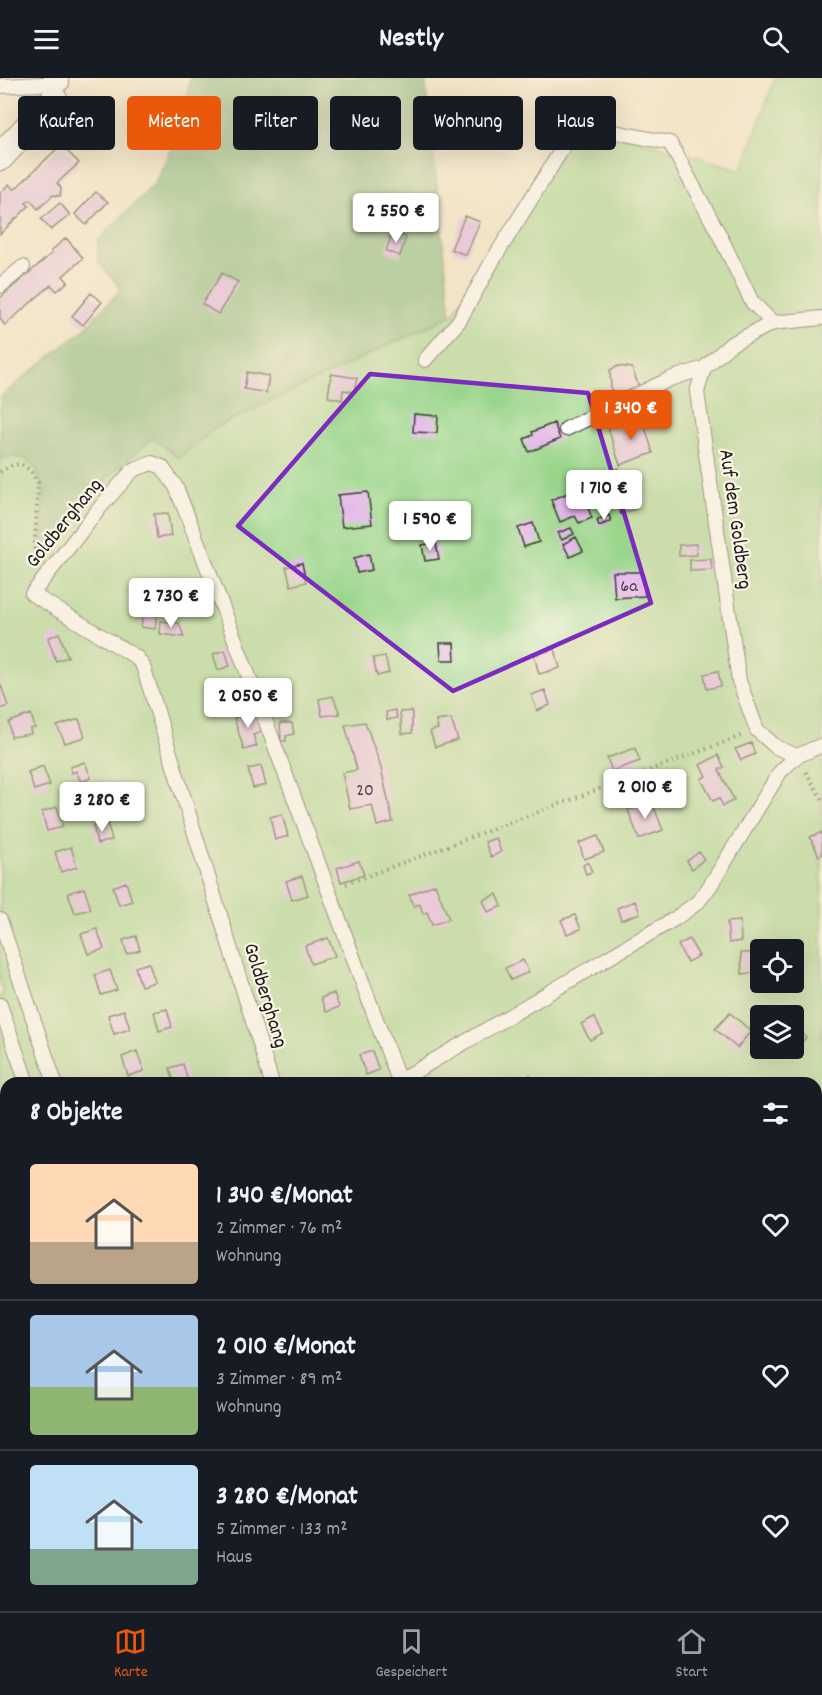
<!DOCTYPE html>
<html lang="de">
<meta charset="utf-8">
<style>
body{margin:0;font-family:Dekko,sans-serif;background:#242831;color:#f1f3f6;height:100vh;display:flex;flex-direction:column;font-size:22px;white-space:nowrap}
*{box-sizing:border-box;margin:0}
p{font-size:20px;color:#9ea1a6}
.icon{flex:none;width:33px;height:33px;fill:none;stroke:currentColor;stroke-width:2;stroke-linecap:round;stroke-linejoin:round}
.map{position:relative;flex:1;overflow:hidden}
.sheet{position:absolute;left:0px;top:999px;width:822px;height:534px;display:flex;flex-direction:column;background:#171b24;border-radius:18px 18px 0 0;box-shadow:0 6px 24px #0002}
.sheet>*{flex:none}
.banner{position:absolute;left:18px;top:18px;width:786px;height:54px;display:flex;gap:12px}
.tools{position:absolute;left:750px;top:861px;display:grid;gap:12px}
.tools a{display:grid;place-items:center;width:54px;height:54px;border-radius:6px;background:#171b24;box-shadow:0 6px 24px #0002;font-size:30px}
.price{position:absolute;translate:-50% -51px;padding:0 14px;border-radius:6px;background:#fff;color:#222;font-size:20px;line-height:39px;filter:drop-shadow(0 2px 3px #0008)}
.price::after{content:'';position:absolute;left:50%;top:36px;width:18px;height:14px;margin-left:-9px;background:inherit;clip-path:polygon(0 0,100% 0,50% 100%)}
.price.on{background:#ea580c;color:#fff}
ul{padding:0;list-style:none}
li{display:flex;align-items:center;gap:18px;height:150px;padding:0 30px}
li+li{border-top:2px solid #363941}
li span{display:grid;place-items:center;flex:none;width:168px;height:120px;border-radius:6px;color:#555}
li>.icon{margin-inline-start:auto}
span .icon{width:72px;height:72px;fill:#fffc;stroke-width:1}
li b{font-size:26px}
h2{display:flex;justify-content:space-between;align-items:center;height:72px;padding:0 30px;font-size:26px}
.tag{padding:0 21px;border-radius:6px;background:#171b24;box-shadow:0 6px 24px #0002;font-size:21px;line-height:54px}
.tag.on{background:#ea580c;color:#fff}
header{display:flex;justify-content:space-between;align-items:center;height:78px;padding:0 30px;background:#171b24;font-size:27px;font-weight:700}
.menu{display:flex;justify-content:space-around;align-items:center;height:84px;border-top:2px solid #363941;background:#171b24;font-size:16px;color:#9ea1a6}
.menu a{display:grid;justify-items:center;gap:3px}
.menu .on{color:#ea580c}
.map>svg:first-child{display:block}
.green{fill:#99d58a;stroke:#5a7853;stroke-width:1.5;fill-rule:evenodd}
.forest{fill:#7ab676;stroke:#4b6949;stroke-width:1.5}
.building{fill:#dfabea}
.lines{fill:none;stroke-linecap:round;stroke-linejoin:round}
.service-casing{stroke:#3c3a36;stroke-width:16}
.minor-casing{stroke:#3c3a36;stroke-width:29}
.path{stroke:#3c3a36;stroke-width:4;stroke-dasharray:1.5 4.5;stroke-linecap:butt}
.service{stroke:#fff;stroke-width:14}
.minor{stroke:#fff;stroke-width:27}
.marked{fill:none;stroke:#7b2cbf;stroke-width:4.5;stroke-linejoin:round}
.labels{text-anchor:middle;stroke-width:4.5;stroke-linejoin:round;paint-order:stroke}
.number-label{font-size:18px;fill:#4d4050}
.street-label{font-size:21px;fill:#1c1c1c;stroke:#fcf5e5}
</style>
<header><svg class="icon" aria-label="menu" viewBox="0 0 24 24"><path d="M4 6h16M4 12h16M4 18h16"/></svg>Nestly<svg class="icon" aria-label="search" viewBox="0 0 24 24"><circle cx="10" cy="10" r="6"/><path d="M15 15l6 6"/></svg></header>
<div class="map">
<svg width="822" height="1533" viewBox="0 0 822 1533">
<rect width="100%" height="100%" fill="#fcf5e5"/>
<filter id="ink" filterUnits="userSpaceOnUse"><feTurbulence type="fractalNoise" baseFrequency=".0167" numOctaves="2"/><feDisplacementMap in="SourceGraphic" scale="12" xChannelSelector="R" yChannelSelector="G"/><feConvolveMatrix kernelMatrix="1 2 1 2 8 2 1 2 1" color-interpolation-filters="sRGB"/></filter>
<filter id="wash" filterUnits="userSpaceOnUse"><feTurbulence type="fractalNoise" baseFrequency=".008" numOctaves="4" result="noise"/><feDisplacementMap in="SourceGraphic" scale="24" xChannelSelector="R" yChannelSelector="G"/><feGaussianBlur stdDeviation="1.35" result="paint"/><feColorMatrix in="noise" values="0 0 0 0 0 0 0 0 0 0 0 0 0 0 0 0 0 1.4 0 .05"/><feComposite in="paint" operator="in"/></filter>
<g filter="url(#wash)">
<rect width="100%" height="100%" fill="#f2e4c7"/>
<!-- green -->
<path class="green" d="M775,0H822V1268L816,1270V1005H6V1401L0,1404V917L4,916L0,904V382L5,379H23L36,390L44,413L41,487L109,398L153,359L179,379L215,350L454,236L470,204L578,44L742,92ZM760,872H794V904H760ZM760,938H794V970H760Z
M822,1383V1533H690L693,1527H816V1384Z"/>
<!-- forest -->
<path class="forest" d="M190,0H425L451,237L215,350L179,380L153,360L109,398L40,488L44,413L36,390L23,379H5L0,382V319L83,252L121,211L98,183V163L155,105L184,41Z
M822,1269V1383L816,1384V1271Z
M6,1401V1476L0,1484V1404Z
M153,1527H327L329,1533H155Z"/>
<g id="blocks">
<!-- building -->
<path class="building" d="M92,29L110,49L89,69L70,49Z
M155,46L161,53L153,59L147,52Z
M61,67L79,85L57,105L61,110L60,118L53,117L38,131L30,122L26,125L29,128L0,156V115L9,106L14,112Z
M96,114L108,124L86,147L75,136Z
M60,125L70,137L51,152L41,141Z
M465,138L480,144L466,177L451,171Z
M392,155L406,159L400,178L386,173Z
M66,160L83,180L63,198L68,204L57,213L51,207L5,247L0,241V220L52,175L51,173Z
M222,195L238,204L218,236L202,226Z
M91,215L102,224L83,247L72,238Z
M618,288L632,290L640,312L615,322L611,311L610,292Z
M247,294L269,298L266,315L244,311Z
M331,296L357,300L354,314L343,312L342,322L328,319Z
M414,336L438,338L437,355L413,354Z
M642,339L653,375L620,387L608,350Z
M554,345L560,361L529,374L524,361L533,357L532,354Z
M619,390L635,431L621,436L617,427L604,432L592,401Z
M580,410L592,440L579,445L575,438L560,444L551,422Z
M368,414L372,446L342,449L338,417Z
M168,435L171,458L157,460L154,436Z
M609,437L611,443L599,448L597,442Z
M533,445L539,464L524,469L518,450Z
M571,450L574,456L562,462L558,455Z
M576,459L583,473L570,479L563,466Z
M436,465L439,481L425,483L422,467Z
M696,466L697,477L679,478V467Z
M369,476L372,492L357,495L354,480Z
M711,481L712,492L690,493V482Z
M302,485L306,504L291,508L286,489Z
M613,494H643L645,518L615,520Z
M143,534L157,536L155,551L141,549Z
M161,543L179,545L184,559L160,556Z
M59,555L68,579L56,583L48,560Z
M440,565H454L455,582H441Z
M555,571L560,590L539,596L534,577Z
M225,572L230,588L218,592L213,576Z
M385,578L389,595L377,598L373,580Z
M718,593L721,608L707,611L704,596Z
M0,604L8,628L0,631Z
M545,612L550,627L537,633L531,617Z
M333,618L340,636L322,638L319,621Z
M395,632L397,640L387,642L386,634Z
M255,633L262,654L253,657L257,668L244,672L234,640Z
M412,633V655L402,656L400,634Z
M31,636L35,650L30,651L31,656L11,659L9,644Z
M79,641L85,659L65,665L57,648Z
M451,641L458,662L435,669L430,653L438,651L436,643Z
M365,644L380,686L393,744L377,748L372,727L350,731L342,695L357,692L345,647Z
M280,645H292L294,656L286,658V663H281Z
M751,665L755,676L741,682L735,671Z
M635,670L640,683L612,693L607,680Z
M718,677L724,689L719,692L734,722L723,728L719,720L713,723L701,701L706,698L700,687Z
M85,684L91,700L81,704L76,693L72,695L70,689Z
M43,688L50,707L34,712L28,694Z
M261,688L266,707L253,710L248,691Z
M652,724L663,752L639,761L628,732Z
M57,729L63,749L47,753L42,734Z
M282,736L288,758L275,762L270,739Z
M107,744L112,762L97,766L93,747Z
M822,754V777L819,778L810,759Z
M598,758L604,774L584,781L579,765Z
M496,760L501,774L491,779L485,764Z
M71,769L77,789L61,794L55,774Z
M699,774L704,781L692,791L687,783Z
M359,783L364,797L341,804L337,790Z
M588,784L592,794L586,796L583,787Z
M302,798L308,817L292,822L286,803Z
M126,804L132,823L119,827L113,809Z
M435,806L449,841L432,847L427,834L423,836L420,826L414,828L409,817Z
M84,810L91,831L75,835L68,815Z
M497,816L502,828L488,834L483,822Z
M635,823L640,835L621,842L617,830Z
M575,837L581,851L567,856L561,842Z
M740,843L741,863L729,865L727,844Z
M97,851L104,871L88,876L81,856Z
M136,858L140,872L127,876L123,862Z
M328,860L335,878L311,886L305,868Z
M689,861L699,878L687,884L678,867Z
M741,875H754V895L742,896Z
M523,882L529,894L511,902L505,890Z
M149,885L155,904L141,908L135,889Z
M110,892L117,912L101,917L95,897Z
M334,915L339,929L326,934L321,920Z
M167,931L172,949L159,953L154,934Z
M124,932L130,951L114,956L108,937Z
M730,935L751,953L737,970L715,951Z
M594,939L603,955L590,962L581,946Z
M797,952L806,959L793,975L787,970H794V957Z
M137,973L144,993L128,998L122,979Z
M372,973L379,992L366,997L359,977Z
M183,986L188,1004L174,1005L170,990Z
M530,997L534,1005H520L519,1003Z
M5,1018L6,1045H2L4,1056L0,1057V1019Z
M81,1527L86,1530L88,1527H109L105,1533H77Z
M341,1527H356L349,1533H346Z
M409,1527H450L447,1533H419Z"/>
</g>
</g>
<g filter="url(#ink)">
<use href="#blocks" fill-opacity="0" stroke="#3c3a36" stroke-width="1.5"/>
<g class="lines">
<!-- service casing -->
<g class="service-casing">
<path id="service" d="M0,8L62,5
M0,208L23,189
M822,240L773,245L731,266L704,290L697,314L739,603L757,652L776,669L797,678L822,667
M425,282L459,243L493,182L569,60L585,48L670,65L720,158L752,224L773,245
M566,351L670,301L704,290
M0,842L55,1005
M0,927L27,1005
M272,1005L143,588L136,579L32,516L102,427L133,392L152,385L162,389L176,409C254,606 325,805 399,1003L676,840L698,824L710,808L780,694L797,678"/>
</g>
<!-- minor casing -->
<g class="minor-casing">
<path id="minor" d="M0,79L54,22"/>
</g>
<!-- path -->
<path class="path" d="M0,394L12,387L21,386L31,393L38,405L34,482
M806,694L822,721
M346,806L741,658"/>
<!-- service -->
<use href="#service" class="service"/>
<!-- minor -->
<use href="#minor" class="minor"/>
</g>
</g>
<!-- marked area -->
<path d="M0 0H822V1533H0ZM370,296L588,315L651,525L453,613L238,448Z" fill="#f2e4c7" fill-opacity=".55" fill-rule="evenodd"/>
<path class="marked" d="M370,296L588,315L651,525L453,613L238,448Z"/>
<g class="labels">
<!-- number labels -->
<g class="number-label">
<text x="629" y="513">6a</text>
<text x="365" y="717">20</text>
</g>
<!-- street labels -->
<g class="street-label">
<text transform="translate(737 441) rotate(82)" y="7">Auf dem Goldberg</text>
<text transform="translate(63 444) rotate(-51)" y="7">Goldberghang</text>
<text transform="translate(267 917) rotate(73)" y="7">Goldberghang</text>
</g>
</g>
</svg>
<div class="tools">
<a><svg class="icon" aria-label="locate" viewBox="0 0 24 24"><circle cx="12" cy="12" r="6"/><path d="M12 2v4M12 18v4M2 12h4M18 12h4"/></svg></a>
<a><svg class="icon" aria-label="layers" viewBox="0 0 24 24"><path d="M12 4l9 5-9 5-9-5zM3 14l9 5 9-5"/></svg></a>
</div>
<b class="price" style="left:396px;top:166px">2 550 €</b>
<b class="price on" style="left:631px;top:363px">1 340 €</b>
<b class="price" style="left:604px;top:443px">1 710 €</b>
<b class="price" style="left:430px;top:474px">1 590 €</b>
<b class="price" style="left:171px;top:551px">2 730 €</b>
<b class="price" style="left:248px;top:651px">2 050 €</b>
<b class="price" style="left:645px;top:742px">2 010 €</b>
<b class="price" style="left:102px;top:755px">3 280 €</b>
<div class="banner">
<a class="tag">Kaufen</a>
<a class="tag on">Mieten</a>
<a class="tag">Filter</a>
<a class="tag">Neu</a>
<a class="tag">Wohnung</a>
<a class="tag">Haus</a>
</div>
<section class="sheet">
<h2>8 Objekte<svg class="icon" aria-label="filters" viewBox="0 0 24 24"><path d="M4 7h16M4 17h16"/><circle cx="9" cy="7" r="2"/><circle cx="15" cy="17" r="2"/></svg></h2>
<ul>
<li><span style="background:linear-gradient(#ffd9b3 65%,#b9a48a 0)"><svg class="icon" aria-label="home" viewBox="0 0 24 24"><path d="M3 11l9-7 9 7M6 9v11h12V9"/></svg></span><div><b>1 340 €/Monat</b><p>2 Zimmer · 76 m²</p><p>Wohnung</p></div><svg class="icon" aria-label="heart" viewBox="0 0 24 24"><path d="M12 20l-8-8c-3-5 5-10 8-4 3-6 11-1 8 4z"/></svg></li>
<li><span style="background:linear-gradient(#a9c7e8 60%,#8fb573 0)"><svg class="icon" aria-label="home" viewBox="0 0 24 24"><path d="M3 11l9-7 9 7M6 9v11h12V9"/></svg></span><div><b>2 010 €/Monat</b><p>3 Zimmer · 89 m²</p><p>Wohnung</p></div><svg class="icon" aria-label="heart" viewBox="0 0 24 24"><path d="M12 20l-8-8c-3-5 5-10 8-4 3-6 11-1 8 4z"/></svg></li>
<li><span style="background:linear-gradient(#bfe0f5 70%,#7fa58c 0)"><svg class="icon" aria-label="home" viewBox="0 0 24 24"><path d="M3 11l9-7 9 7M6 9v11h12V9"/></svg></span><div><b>3 280 €/Monat</b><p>5 Zimmer · 133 m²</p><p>Haus</p></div><svg class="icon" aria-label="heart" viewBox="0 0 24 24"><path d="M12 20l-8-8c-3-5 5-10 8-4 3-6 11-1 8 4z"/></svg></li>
</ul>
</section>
</div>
<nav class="menu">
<a class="on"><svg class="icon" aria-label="map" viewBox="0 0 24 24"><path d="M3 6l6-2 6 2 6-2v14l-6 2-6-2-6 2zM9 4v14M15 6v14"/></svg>Karte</a>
<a><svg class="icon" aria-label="saved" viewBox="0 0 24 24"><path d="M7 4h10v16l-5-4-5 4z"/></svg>Gespeichert</a>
<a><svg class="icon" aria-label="home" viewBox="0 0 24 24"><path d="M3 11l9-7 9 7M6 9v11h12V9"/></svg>Start</a>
</nav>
